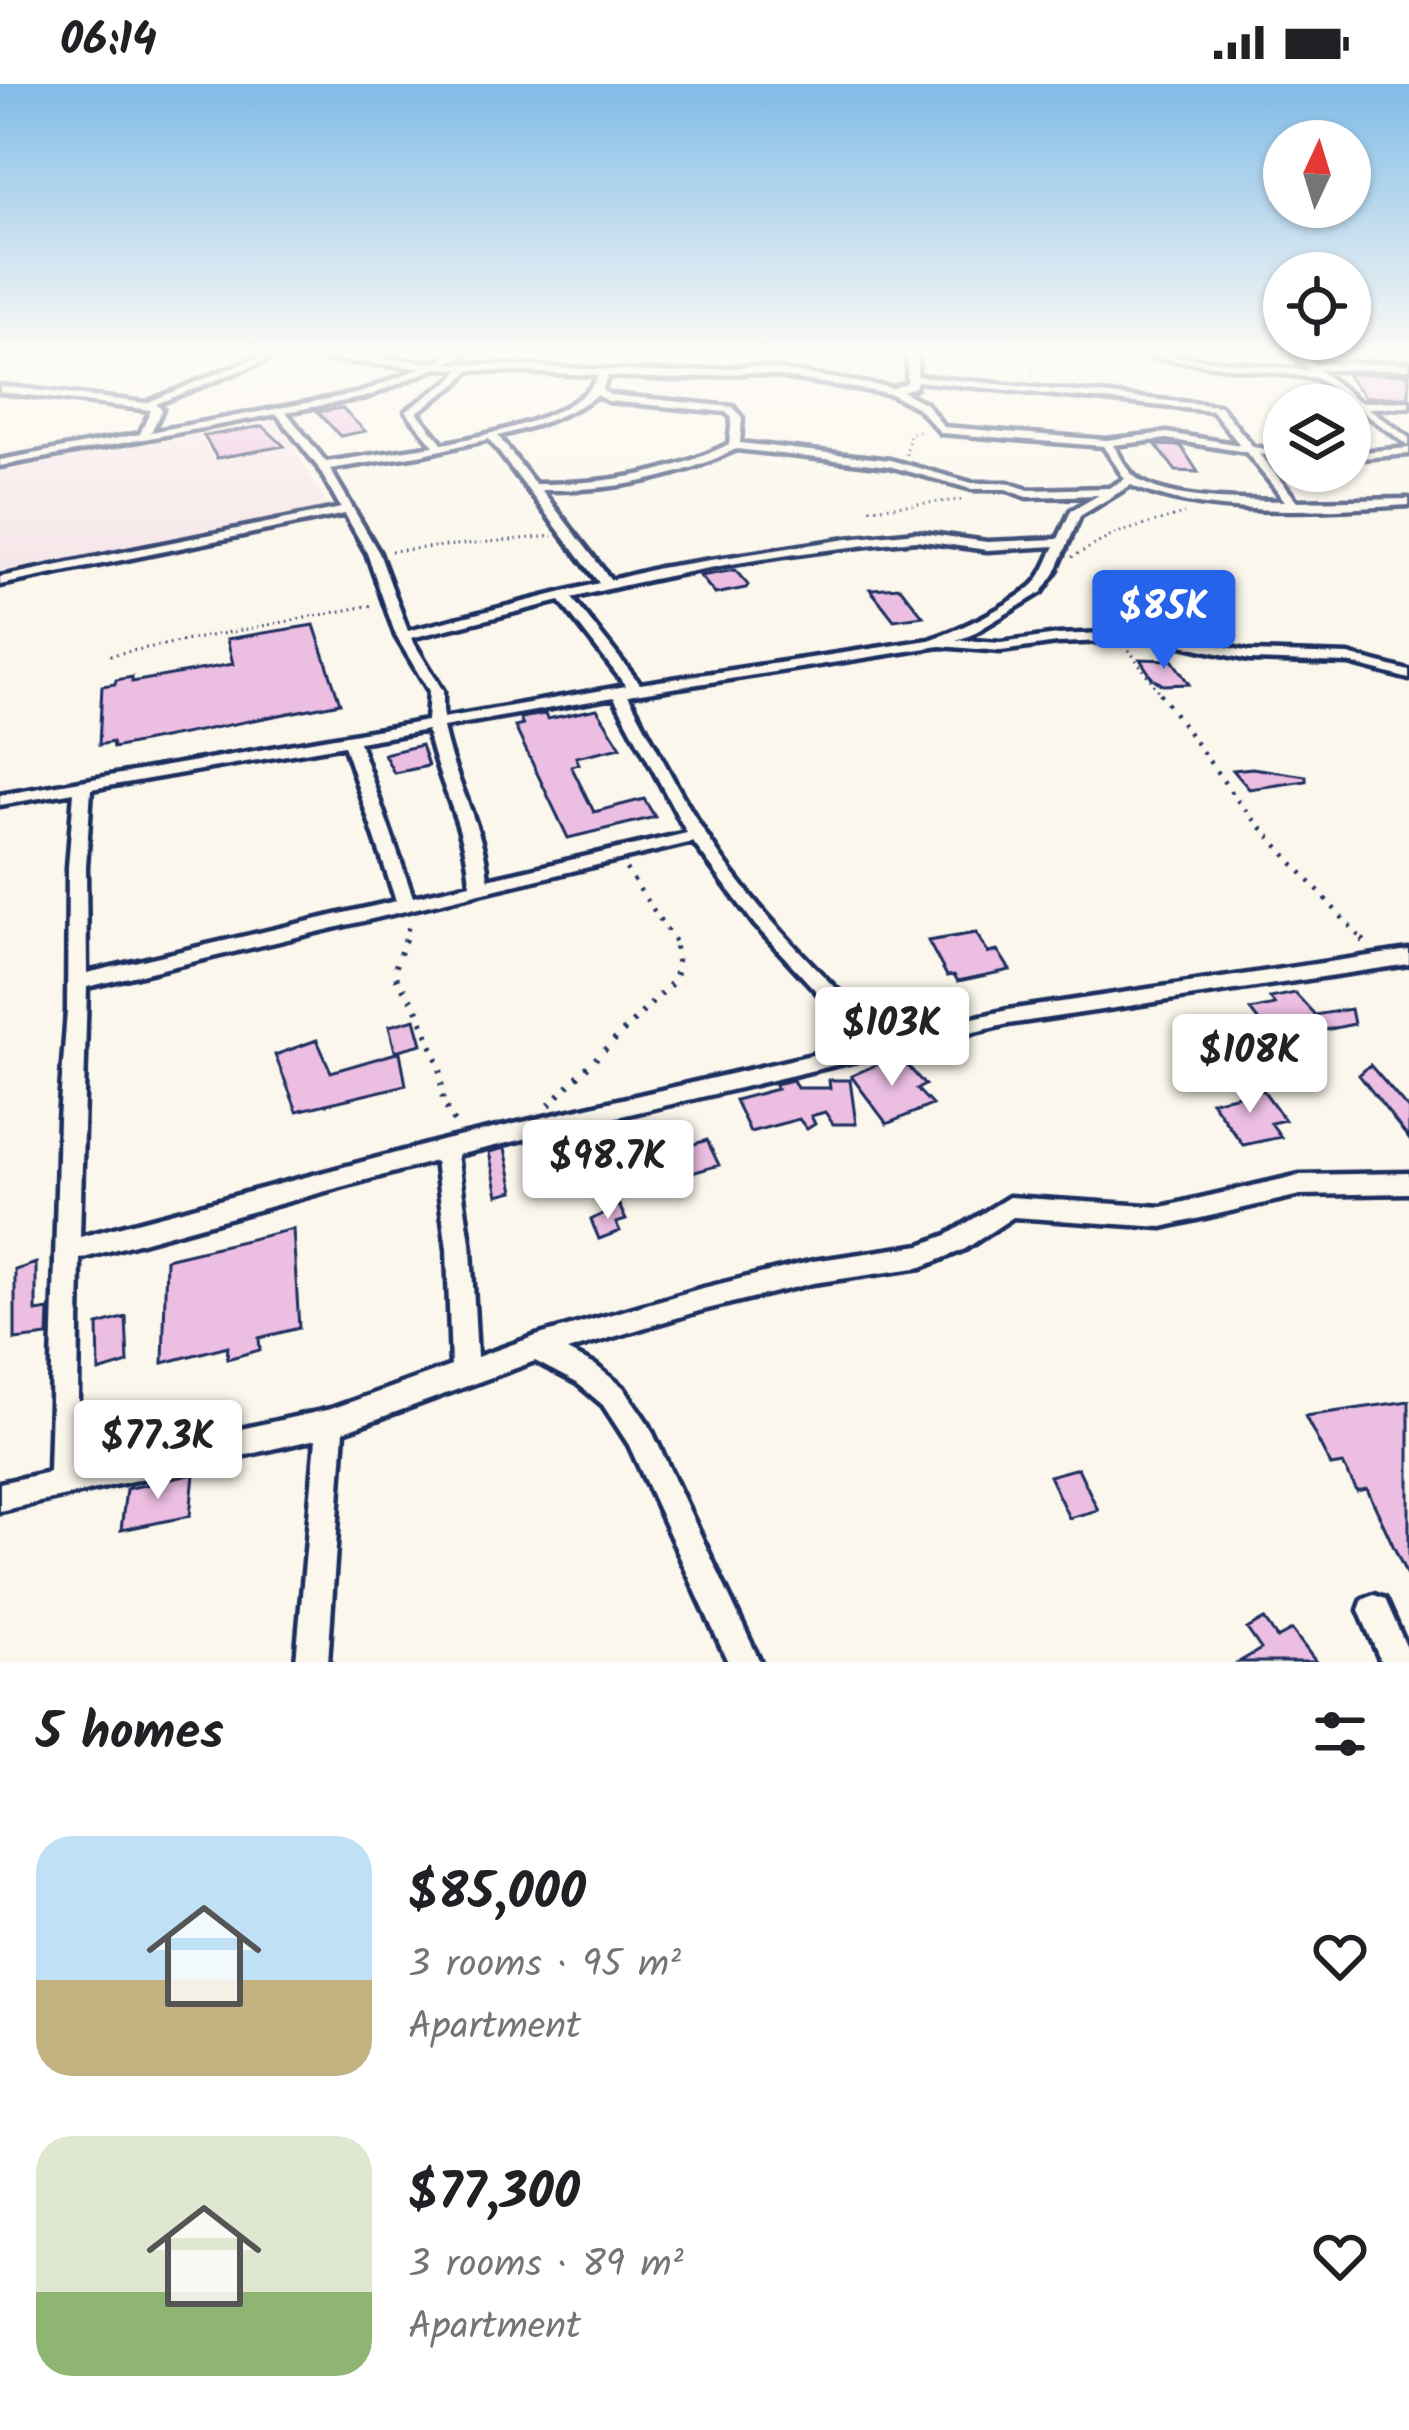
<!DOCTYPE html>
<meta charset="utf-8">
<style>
body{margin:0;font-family:Kalam,sans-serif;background:#f2f2f2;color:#202124;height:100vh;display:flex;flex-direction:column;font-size:45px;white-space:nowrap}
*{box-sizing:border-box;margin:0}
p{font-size:39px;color:#757577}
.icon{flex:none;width:66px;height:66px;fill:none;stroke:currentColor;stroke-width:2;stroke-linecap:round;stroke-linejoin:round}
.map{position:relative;height:1578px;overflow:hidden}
.sheet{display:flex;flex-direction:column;background:#fff;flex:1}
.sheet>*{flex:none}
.needle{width:78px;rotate:4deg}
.controls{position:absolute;left:1263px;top:36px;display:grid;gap:24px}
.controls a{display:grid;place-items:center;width:108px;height:108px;border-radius:50%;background:#fff;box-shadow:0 3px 9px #0004;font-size:60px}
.price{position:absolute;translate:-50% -102px;padding:0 27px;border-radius:12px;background:#fff;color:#222;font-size:39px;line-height:78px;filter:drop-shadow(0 3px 6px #0008)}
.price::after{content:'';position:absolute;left:50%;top:72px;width:36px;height:27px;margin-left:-18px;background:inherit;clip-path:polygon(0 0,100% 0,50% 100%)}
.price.current{background:#2563eb;color:#fff}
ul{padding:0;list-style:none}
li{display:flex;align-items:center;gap:36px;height:300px;padding:0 36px}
li span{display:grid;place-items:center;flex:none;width:336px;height:240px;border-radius:36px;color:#555}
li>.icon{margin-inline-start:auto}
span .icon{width:144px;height:144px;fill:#fffc;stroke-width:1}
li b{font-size:51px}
h2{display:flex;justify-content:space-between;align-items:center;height:144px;padding:0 36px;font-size:51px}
.status{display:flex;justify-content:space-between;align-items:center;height:84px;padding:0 60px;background:#fff;direction:ltr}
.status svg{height:33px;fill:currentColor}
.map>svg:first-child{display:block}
.built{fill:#f6e6e9}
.building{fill:#ecbee2;stroke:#1b2f5e;stroke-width:3}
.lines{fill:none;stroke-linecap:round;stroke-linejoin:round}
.street-casing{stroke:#1b2f5e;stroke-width:9}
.path-far2{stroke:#1b2f5e;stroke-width:3;stroke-dasharray:1.5 4.5;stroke-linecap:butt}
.path-far1{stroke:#1b2f5e;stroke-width:4.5;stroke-dasharray:3 9;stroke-linecap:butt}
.path{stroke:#1b2f5e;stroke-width:6;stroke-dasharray:3 10;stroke-linecap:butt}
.street{fill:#fbf7ec;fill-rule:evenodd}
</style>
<div class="status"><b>06:14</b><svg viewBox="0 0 49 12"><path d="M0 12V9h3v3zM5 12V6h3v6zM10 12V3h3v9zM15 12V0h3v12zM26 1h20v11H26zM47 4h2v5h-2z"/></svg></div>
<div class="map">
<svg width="1409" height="1578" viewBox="0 0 1409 1578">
<rect width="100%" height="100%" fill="#fbf7ec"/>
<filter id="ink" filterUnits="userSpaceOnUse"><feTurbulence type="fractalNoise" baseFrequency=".00833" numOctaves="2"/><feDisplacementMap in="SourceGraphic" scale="24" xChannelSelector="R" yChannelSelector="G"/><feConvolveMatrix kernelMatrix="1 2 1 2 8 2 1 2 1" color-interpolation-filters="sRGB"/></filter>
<g filter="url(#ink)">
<!-- built -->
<path class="built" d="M278,336L330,426L0,487V386Z"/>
<!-- building -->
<path class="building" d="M1346,290H1409V313H1365Z
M342,324L365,347L340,352L318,328Z
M263,342L284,362L217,374L204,352Z
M1156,361L1181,362L1198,388L1176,387Z
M735,486L748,501L746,504L715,510L700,492Z
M900,503L923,532L894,536L870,505Z
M314,541L340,619L113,664L112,658L99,661L102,602L115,600L116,596L132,593V598L233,580L227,555Z
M1140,575L1172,576L1189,600L1163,601L1152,594Z
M597,625L621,663L576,673L579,680L571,682L594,728L644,715L655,733L568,754L515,643L523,641L520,634L545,630L547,635Z
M421,661L428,682L394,689L384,670Z
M1252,684L1306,692V697L1249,705L1233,686Z
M976,849L988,869L998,867L1010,886L958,897L954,891L947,892L928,857Z
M1295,909L1315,931L1351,925L1354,940L1292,953L1296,957L1270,963L1257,946L1265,945L1250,926L1275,921L1270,914Z
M415,935L422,960L395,967L389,942Z
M317,956L331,988L400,968L406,1001L297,1027L275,971Z
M898,971L925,1001L917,1005L932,1021L887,1040L851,992Z
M1370,981L1409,1026V1055L1359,991Z
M793,996L797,1004H830L829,996H850L856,1040H833L825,1028L811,1032L815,1040L807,1045L799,1035L750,1048L735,1016L777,1005L774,1000Z
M1263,1006L1285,1036L1271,1039L1281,1053L1243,1061L1211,1017Z
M563,1050L565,1058L598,1051L606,1083L555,1094L546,1054Z
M707,1056L719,1081L692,1089L681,1064Z
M505,1064L514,1107L498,1111L489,1068Z
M619,1121L626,1136L616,1139L620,1147L599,1155L591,1136Z
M293,1145L299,1244L259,1254L260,1266L227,1275L228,1262L163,1279L166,1175Z
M36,1179V1228L49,1226L48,1252L15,1256V1186Z
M126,1233L128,1279L99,1288L98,1241Z
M1409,1317V1496L1367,1405L1357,1407L1343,1380L1331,1382L1305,1332Z
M1078,1384L1098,1426L1069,1434L1049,1392Z
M194,1390L190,1432L121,1446L126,1405Z
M1264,1535L1277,1554L1292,1546L1316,1578H1239L1261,1565L1247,1545Z"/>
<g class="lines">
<!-- street casing -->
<g class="street-casing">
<path id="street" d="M269,268H309L434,279L458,268H471L448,279L676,289L752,282L893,304L907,299L908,268H918L917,292L1220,322L1253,363L1284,368V374L1259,370L1297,417L1409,415V421C1330,426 1202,435 1131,401L1080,432L1055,489L1042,508L969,552L956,556L1001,559L1057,551L1155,547L1249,568L1349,571L1409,587V595L1349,579L1249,576L1155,555L1057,559L1001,567L940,562L628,611C658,666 685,722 721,773C768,840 828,896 885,954L1008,926L1409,866V880L1008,940L457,1071L471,1165L477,1273L536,1252L699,1205L813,1177L921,1161L947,1151L1009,1113L1162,1123L1300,1091L1409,1089V1109L1300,1111L1162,1143L1013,1133L965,1165L922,1183L813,1199L699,1227L567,1267L595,1281L623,1303L649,1341L760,1578H728L629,1361L603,1321L577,1299L535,1277L344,1347L328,1578H296L316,1355L0,1427V1399L49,1388L59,1035L67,927L68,783L74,708L0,721V711L427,637L429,607L396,552L367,469L345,430L0,501V493L341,424L318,383L277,330L0,382V376L140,350L151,326L0,308V302L146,319ZM279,271L421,284L360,309L151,348L162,325L156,320ZM436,284L460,285L452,295L406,327L434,362L326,378L286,328L366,313ZM470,286L598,291C582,333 484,351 443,360L417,328L458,299ZM752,288L891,310L918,324L941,349L1103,362L1125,395L1109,404L1029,406L1008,399H972L890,376L740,359L742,334L733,323L610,311L602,306L608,292L676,295ZM917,297L1213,327L1240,361L1167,349L1106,356L944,343L926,320L902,307L915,303ZM597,311L608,317L726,328L732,334L729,360C668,391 603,400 535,400L498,352C533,343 567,332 597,311ZM489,355L599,499L408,547L379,469L330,385L424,370ZM1167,355L1246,368L1285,417C1246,416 1166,418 1135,393C1126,385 1120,371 1113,361ZM736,365L889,382L972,405H1006L1027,413L1099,411L1071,427L1058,455L987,458L916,448L847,455L659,484L611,496L541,406C608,407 675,396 736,365ZM916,456L987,466L1055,462C1048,476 1043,493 1031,503C1005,524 960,546 929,556L640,600L572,514C685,485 800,467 916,456ZM560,517L626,602L443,634V607L411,554ZM614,613L687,749L488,795C484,742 453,696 443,643ZM427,646C438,699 467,745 470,800L413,813L359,658ZM344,661L396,817L87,889L86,783L91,705ZM693,758L755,841L864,959L445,1056L80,1153L87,903ZM435,1077L447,1165L451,1282L331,1325L77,1381L80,1175Z
M1111,268H1141L1310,287L1291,268H1301L1313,280L1409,279V285L1319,286L1360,318L1409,317V323L1368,324L1409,354V362L1317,294Z
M1409,364V370L1350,375V369Z
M1374,1511L1385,1515L1409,1569V1578H1381L1359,1526L1363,1515Z"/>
</g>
<!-- path-far2 -->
<path class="path-far2" d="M1033,292L1035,268
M906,371L910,349L922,346
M870,424L962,416
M391,467L553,452
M1072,473L1117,449L1184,430
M1129,566L1162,612
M110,571L373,521"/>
<!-- path-far1 -->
<path class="path-far1" d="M1160,609L1240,720L1364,858
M626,785L675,858
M404,858L410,838"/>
<!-- path -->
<path class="path" d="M405,855L395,885L397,895L417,925L440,983L443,1018L457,1043
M1362,855L1366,860
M549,1021L672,899L678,884L674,855"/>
<!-- street -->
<use href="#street" class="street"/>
</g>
</g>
<!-- sky -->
<linearGradient id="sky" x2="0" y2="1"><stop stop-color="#80bbe7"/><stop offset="0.55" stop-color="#fdfbf6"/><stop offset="1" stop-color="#fdfbf6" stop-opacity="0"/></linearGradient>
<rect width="1409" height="489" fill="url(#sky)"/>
</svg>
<div class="controls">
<a><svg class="needle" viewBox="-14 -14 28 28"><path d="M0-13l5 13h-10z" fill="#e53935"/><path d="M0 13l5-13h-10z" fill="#757577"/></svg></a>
<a><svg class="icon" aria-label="locate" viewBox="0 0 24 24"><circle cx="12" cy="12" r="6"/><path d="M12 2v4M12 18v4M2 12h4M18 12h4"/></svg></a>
<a><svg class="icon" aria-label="layers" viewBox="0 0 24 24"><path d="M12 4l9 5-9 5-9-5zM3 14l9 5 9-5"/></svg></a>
</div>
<b class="price current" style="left:1164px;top:588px">$85K</b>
<b class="price" style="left:892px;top:1005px">$103K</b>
<b class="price" style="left:1250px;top:1032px">$108K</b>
<b class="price" style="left:608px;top:1138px">$98.7K</b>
<b class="price" style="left:158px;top:1418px">$77.3K</b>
</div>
<section class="sheet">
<h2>5 homes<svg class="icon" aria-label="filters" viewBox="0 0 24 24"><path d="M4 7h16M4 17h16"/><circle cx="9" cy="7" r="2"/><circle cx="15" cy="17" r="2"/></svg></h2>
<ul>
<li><span style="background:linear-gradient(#bfe0f5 60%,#c2b280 0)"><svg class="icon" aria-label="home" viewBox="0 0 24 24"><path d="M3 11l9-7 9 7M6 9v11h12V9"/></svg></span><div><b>$85,000</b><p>3 rooms · 95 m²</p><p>Apartment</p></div><svg class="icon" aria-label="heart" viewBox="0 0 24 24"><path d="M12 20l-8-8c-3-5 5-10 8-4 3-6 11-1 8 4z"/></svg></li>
<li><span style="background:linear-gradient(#dfe7d0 65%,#8fb573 0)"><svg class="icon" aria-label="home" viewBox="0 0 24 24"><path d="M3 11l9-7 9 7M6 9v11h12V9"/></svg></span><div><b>$77,300</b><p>3 rooms · 89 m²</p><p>Apartment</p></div><svg class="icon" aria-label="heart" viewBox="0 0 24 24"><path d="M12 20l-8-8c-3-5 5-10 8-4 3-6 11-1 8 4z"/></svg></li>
</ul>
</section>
